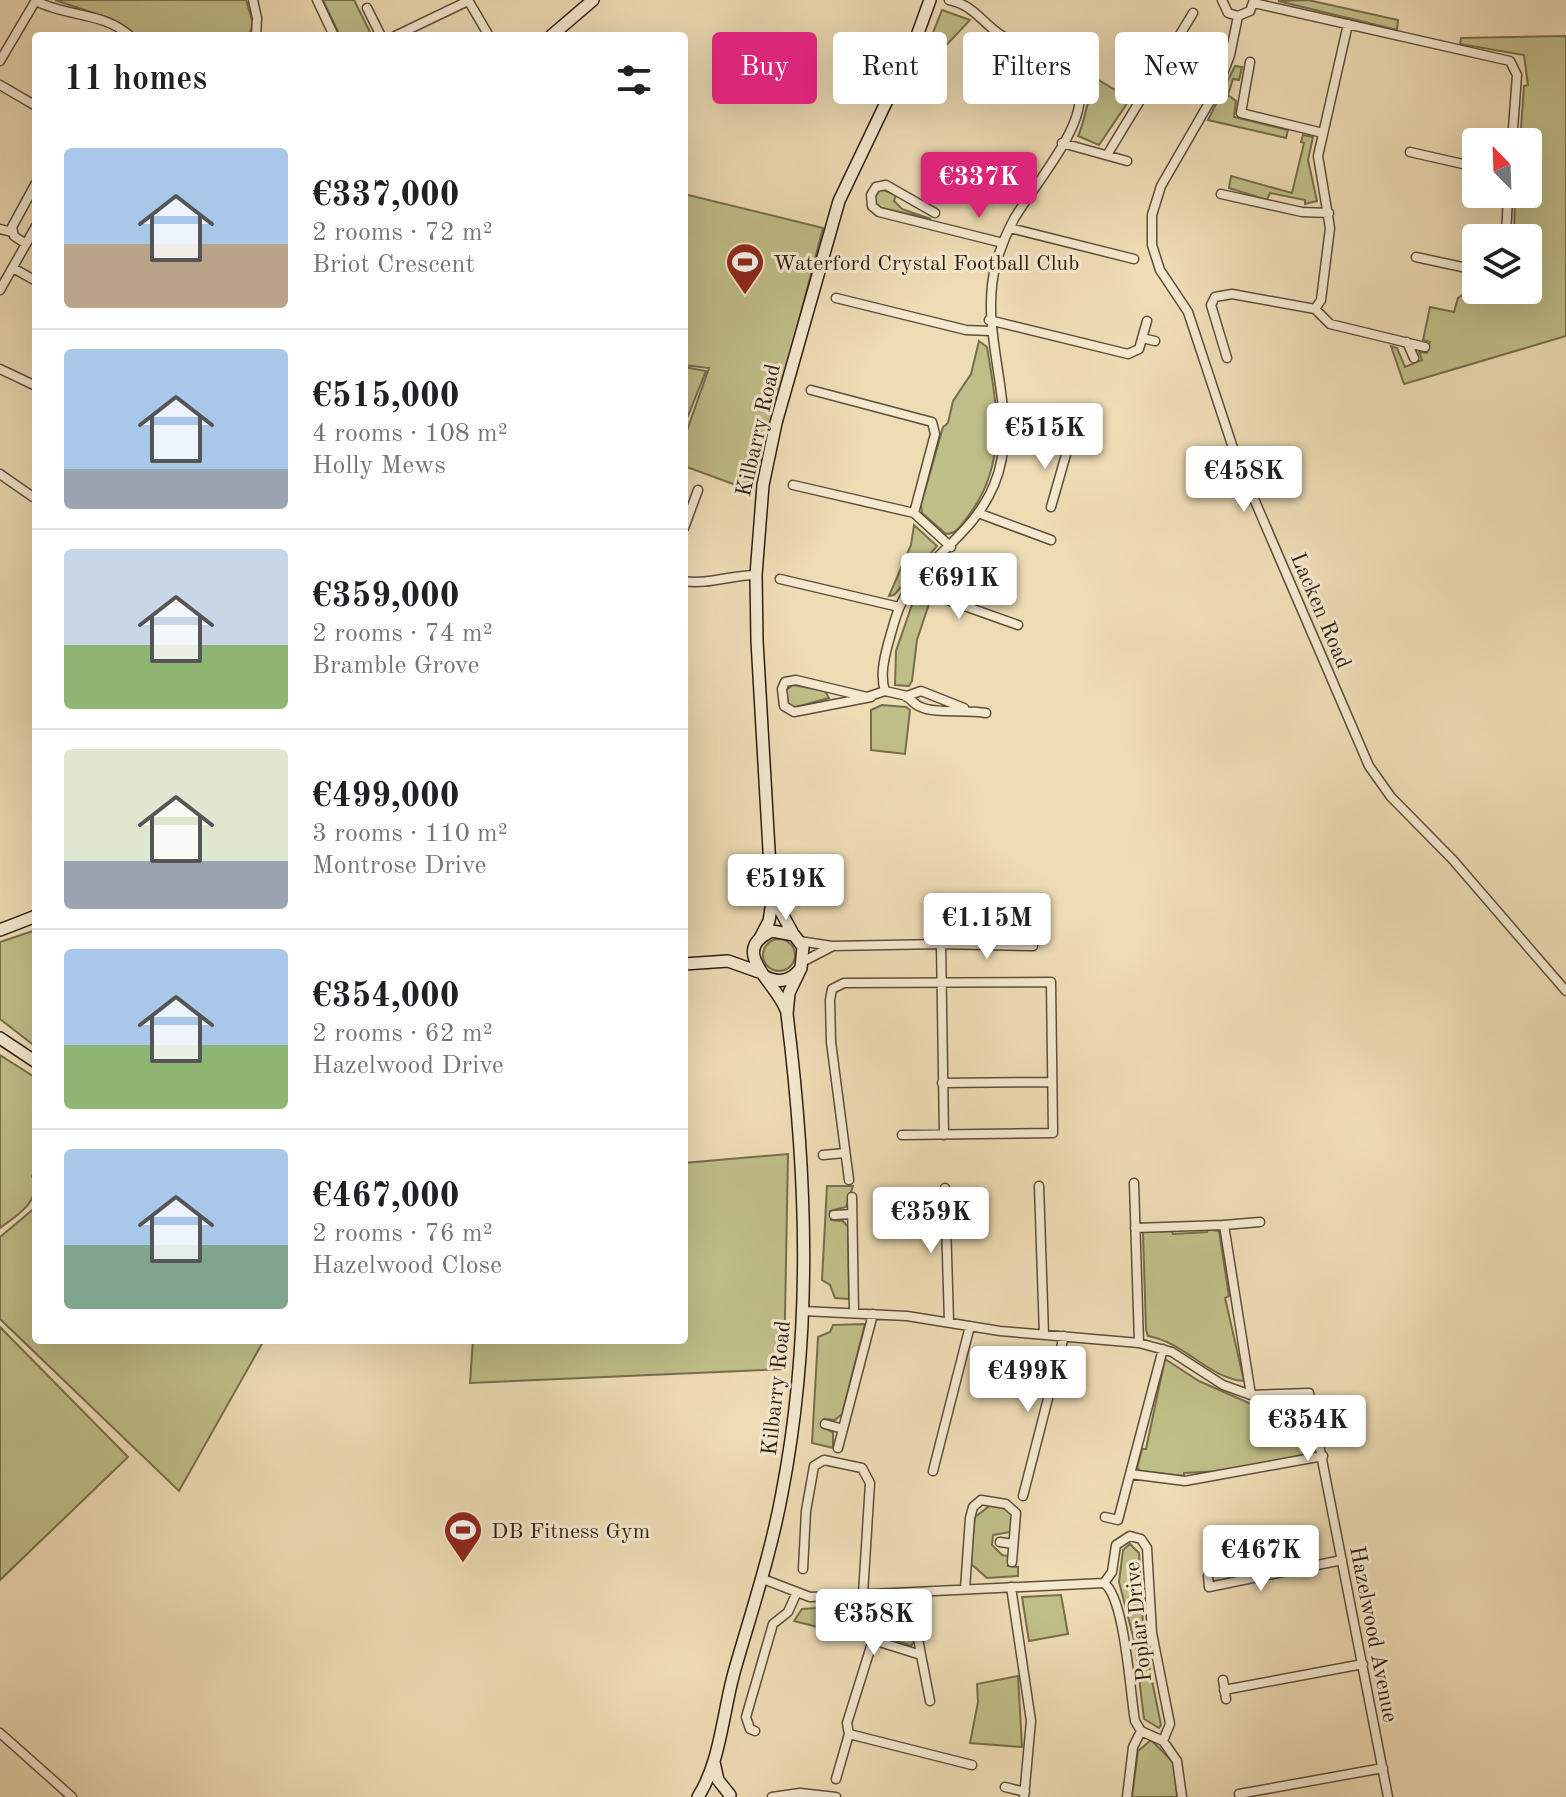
<!DOCTYPE html>
<meta charset="utf-8">
<style>
body{margin:0;font-family:"Old Standard TT",serif;background:#f6f6f6;color:#202124;height:100vh;display:flex;flex-direction:column;font-size:30px;white-space:nowrap}
*{box-sizing:border-box;margin:0}
p{font-size:26px;color:#757577}
.icon{flex:none;width:44px;height:44px;fill:none;stroke:currentColor;stroke-width:2;stroke-linecap:round;stroke-linejoin:round}
.map{position:relative;flex:1;overflow:hidden}
.side{position:absolute;left:32px;top:32px;width:656px;height:1312px;display:flex;flex-direction:column;background:#fff;border-radius:8px;box-shadow:0 8px 32px #0002}
.side>*{flex:none}
.banner{position:absolute;left:712px;top:32px;width:734px;height:72px;display:flex;gap:16px}
.needle{width:52px;rotate:337deg}
.controls{position:absolute;left:1462px;top:128px;display:grid;gap:16px}
.controls a{display:grid;place-items:center;width:80px;height:80px;border-radius:8px;background:#fff;box-shadow:0 8px 32px #0002;font-size:40px}
.price{position:absolute;translate:-50% -68px;padding:0 18px;border-radius:8px;background:#fff;color:#222;font-size:26px;line-height:52px;filter:drop-shadow(0 2px 4px #0008)}
.price::after{content:'';position:absolute;left:50%;top:48px;width:24px;height:18px;margin-left:-12px;background:inherit;clip-path:polygon(0 0,100% 0,50% 100%)}
.price.selected{background:#db2777;color:#fff}
ul{padding:0;list-style:none}
li{display:flex;align-items:center;gap:24px;height:200px;padding:0 32px}
li+li{border-top:2px solid #e0e0e0}
li span{display:grid;place-items:center;flex:none;width:224px;height:160px;border-radius:8px;color:#555}
li>.icon{margin-inline-start:auto}
span .icon{width:96px;height:96px;fill:#fffc;stroke-width:1}
li b{font-size:34px}
h2{display:flex;justify-content:space-between;align-items:center;height:96px;padding:0 32px;font-size:34px}
.tag{padding:0 28px;border-radius:8px;background:#fff;box-shadow:0 8px 32px #0002;font-size:28px;line-height:72px}
.tag.selected{background:#db2777;color:#fff}
.map>svg:first-child{display:block}
.green{fill:#c0be88;stroke:#766e4d;stroke-width:2}
.lines{fill:none;stroke-linecap:round;stroke-linejoin:round}
.street-casing{stroke:#5d4e3b;stroke-width:11}
.secondary-casing{stroke:#2d1e12;stroke-width:14}
.street{stroke:#f4e8cf;stroke-width:8}
.secondary{stroke:#f4e8cf;stroke-width:11}
.labels{text-anchor:middle;stroke-width:6;stroke-linejoin:round;paint-order:stroke}
.poi-label{font-size:22px;fill:#2d1e12;stroke:#f4e8cf;text-anchor:start}
.street-label{font-size:22px;fill:#2d1e12;stroke:#f4e8cf}
</style>
<div class="map">
<svg width="1566" height="1797" viewBox="0 0 1566 1797">
<rect width="100%" height="100%" fill="#eedcb5"/>
<filter id="stains"><feTurbulence type="fractalNoise" baseFrequency=".0025" numOctaves="4"/><feColorMatrix values="0 0 0 0 .2 0 0 0 0 .09 0 0 0 0 .02 0 0 0 .5 -.17"/></filter>
<radialGradient id="worn" r=".72"><stop offset=".6" stop-color="#630" stop-opacity="0"/><stop offset="1" stop-color="#630" stop-opacity=".3"/></radialGradient>
<!-- green -->
<path class="green" d="M55,0H246L253,23L249,36H136L108,18Z
M323,0H354L372,36H340Z
M1308,0L1398,20L1397,30L1278,1Z
M942,10L970,20L937,55L919,85L914,81Z
M1566,36V336L1404,384L1391,346L1397,348L1405,367L1422,360L1419,352L1427,353L1430,342L1423,340L1430,307L1454,312L1458,298L1465,293L1490,298L1492,290H1528V238H1514L1515,194H1528V142H1520L1524,86L1528,85L1524,55L1460,44L1461,38Z
M1235,66L1242,67L1239,80L1233,79L1228,95L1236,101L1234,117L1288,130L1286,138L1208,120Z
M1097,79L1130,99L1099,145L1078,136C1087,117 1086,96 1097,79Z
M1303,135L1313,137L1308,160L1317,201L1305,204V200L1270,193L1267,200L1229,188L1231,176L1292,193L1304,143L1301,142Z
M881,189L896,195L894,201L902,209L931,219L878,207L874,198Z
M684,194L823,228L761,466L744,488L687,467L684,472V439L709,368L684,365Z
M979,341L987,347C997,407 1008,463 969,515C962,524 957,534 946,534L922,513L921,505L943,427L948,423L953,401L971,374Z
M684,367L706,371L684,426Z
M914,525L937,546L894,595L889,596L911,545Z
M914,599L929,604L917,640L912,681L909,686L895,685L896,651Z
M793,685L825,691L829,698L792,708L786,701V690Z
M882,705L906,707L910,710L905,754L871,750V710Z
M36,930V1047L0,1019V942Z
M763 955a16 16 0 1 1 32 0a16 16 0 1 1-32 0Z
M0,1055L36,1078V1163L32,1177L36,1180C36,1205 19,1214 0,1228Z
M788,1154L784,1369L470,1383L473,1340H684V1163Z
M827,1186H853L846,1207L830,1211L831,1220L843,1221L848,1227L849,1299L835,1298L830,1285L822,1280Z
M36,1207V1340H264L179,1491L0,1319V1237Z
M1207,1229L1219,1231L1229,1296L1225,1298L1244,1381C1208,1378 1186,1343 1148,1336L1146,1330L1143,1232L1172,1231L1173,1234L1207,1232Z
M865,1324L842,1414L835,1420L824,1419L822,1427L833,1432V1448L812,1443L818,1337L830,1332L833,1325Z
M0,1327L128,1457L0,1580Z
M1165,1359L1199,1381L1251,1404L1302,1403L1314,1453L1222,1471L1184,1473V1476L1140,1471L1137,1468L1142,1449H1146Z
M992,1504L1008,1510L1012,1516L1010,1532L993,1535L992,1545L1002,1555L1008,1556V1566L1018,1567V1576L987,1578L970,1563L975,1517Z
M1130,1544L1139,1553L1144,1641L1161,1725L1159,1728L1144,1719L1135,1644L1119,1582L1123,1550Z
M1061,1595L1068,1634L1029,1641L1022,1597Z
M909,1603L914,1641L911,1646L882,1636L886,1604Z
M865,1605L869,1616L866,1639L794,1621L802,1609Z
M1018,1676L1022,1747L970,1743L978,1702L977,1684Z
M1151,1740L1174,1763L1177,1797H1132L1138,1751Z"/>
<g class="lines">
<!-- street casing -->
<g class="street-casing">
<path id="street" d="M253,0L257,18L256,36
M317,0L334,36
M468,0L489,36
M1222,0L1228,13L1238,16L1250,11L1254,0
M36,1C66,17 104,12 130,36
M1254,3L1510,61L1517,75L1512,142
M367,8L381,36
M1238,16L1230,55L1217,89L1161,186L1152,215V245L1160,270L1188,312L1236,457L1369,766L1391,797L1453,860L1566,991
M395,36L468,1
M0,61L36,0
M1250,62L1241,113L1323,133
M0,85L36,106
M1062,143L1127,161
M1410,152L1476,167
M1107,155L1193,13
M1221,194L1302,212L1329,213
M935,213L886,185L876,187L871,195L872,206L879,212L1003,243
M1010,228L1134,259
M0,229L12,232
M1506,238L1508,194
M26,244L36,226
M1416,257L1476,270
M13,268L36,281
M0,290L26,244L14,236L12,227L36,183
M836,298L966,330L990,331
M1315,309L1321,300L1330,228L1318,156L1348,24
M1315,309L1330,324L1425,347
M989,320L1128,354L1139,349L1147,321
M1142,338L1155,341
M1407,342L1414,358
M1227,358L1211,305L1215,297L1232,294L1315,309
M0,369L36,386
M811,390L932,422L935,434L914,513L951,547
M1004,427L1086,449
M0,474L33,497
M793,485L914,513
M1051,507L1069,444
M978,513L1051,540
M684,528L698,490
M780,579L899,607
M684,581C708,585 731,575 756,575
M911,587L1018,625
M885,691C880,676 884,659 888,644C893,627 897,608 907,593C932,554 974,533 994,485C1024,414 976,338 996,264C1000,249 1006,234 1014,219C1031,189 1086,127 1079,92C1075,67 1018,46 998,33C980,20 973,5 949,0
M885,691L907,696L921,691L964,708
M905,696C912,699 914,705 921,707C934,714 967,709 986,713
M871,697L794,712L784,706L782,689L785,682L796,680L867,697L885,691
M799,941L832,946L941,944L944,1135
M941,944L1033,946
M804,961L831,947
M942,1083L1052,1082
M823,1155L845,1153
M849,1180L831,1042L830,1000L832,989L844,983L1051,982L1053,1133L902,1135
M1134,1183L1139,1343
M1039,1186L1044,1335
M945,1188L949,1322
M852,1197L854,1313
M834,1215L852,1214
M1224,1225L1260,1222
M803,1311L907,1316L1000,1331L1139,1343L1172,1352L1223,1385L1251,1395L1224,1225L1135,1228
M1163,1349L1130,1474L1185,1481L1323,1456
M1251,1395L1309,1393L1388,1797
M825,1424L843,1429
M838,1448L873,1314
M933,1471L970,1326
M1023,1496L1064,1336
M1105,1517L1118,1520L1130,1474
M1000,1542L1013,1544
M803,1569L806,1511L814,1466L824,1460L862,1468L870,1483L863,1594
M1208,1576L1209,1587L1342,1560
M763,1579L810,1597L1104,1583
M1011,1587L1031,1721L1024,1797
M965,1589L970,1518L973,1507L981,1500L1006,1504L1016,1513L1012,1562
M875,1594L877,1622L873,1640L921,1655L930,1701
M915,1621L921,1655
M873,1640L847,1723L849,1734L972,1765
M1223,1680L1226,1699
M1224,1690L1363,1664
M755,1731L750,1729L746,1717L773,1624L788,1612L797,1592
M1141,1731L1163,1741
M0,1733L72,1797
M836,1779L849,1734
M1005,1787L1025,1792
M1239,1794L1383,1768
M772,1797L800,1793L836,1797
M1127,1797L1133,1747L1141,1731L1135,1721C1130,1693 1125,1598 1104,1583L1112,1572L1116,1545L1130,1536L1141,1539L1147,1548L1152,1633L1170,1724L1163,1741L1177,1761L1182,1797"/>
</g>
<!-- secondary casing -->
<g class="secondary-casing">
<path id="secondary" d="M551,36L593,0
M774,899L792,932
M0,930L36,916
M760,938L769,921L772,902L757,641L756,575L763,485L776,423L839,201L914,44L930,0
M684,964L728,961L759,972
M764,976C779,984 791,981 801,968L803,947L794,935L772,931C727,951 777,983 786,1010
M0,1038L36,1062
M714,1762L718,1780L730,1795
M698,1797C721,1761 723,1710 735,1669C752,1610 771,1553 782,1493C813,1333 807,1174 787,1014L789,993L801,968"/>
</g>
<!-- street -->
<use href="#street" class="street"/>
<!-- secondary -->
<use href="#secondary" class="secondary"/>
</g>
<!-- icons -->
<defs>
<g id="stadium-pin" transform="scale(2)"><path d="M0 17L-7.5 6A9.5 9.5 0 1 1 7.5 6Z" fill="#8f2418" stroke="#f4e8cf"/><path d="M0-5a6.5 5 0 1 0 0 10a6.5 5 0 1 0 0-10ZM-3.5-1.8h7v3.6h-7Z" fill="#fff"/></g>
</defs>
<g fill-rule="evenodd">
<use href="#stadium-pin" x="745" y="262"/>
<use href="#stadium-pin" x="463" y="1530"/>
</g>
<g class="labels">
<!-- poi labels -->
<g class="poi-label">
<text x="773" y="270">Waterford Crystal Football Club</text>
<text x="491" y="1538">DB Fitness Gym</text>
</g>
<!-- street labels -->
<g class="street-label">
<text transform="translate(757 430) rotate(-77)" y="8">Kilbarry Road</text>
<text transform="translate(1322 610) rotate(67)" y="8">Lacken Road</text>
<text transform="translate(775 1388) rotate(-84)" y="8">Kilbarry Road</text>
<text transform="translate(1137 1622) rotate(-96)" y="8">Poplar Drive</text>
<text transform="translate(1375 1634) rotate(79)" y="8">Hazelwood Avenue</text>
</g>
</g>
<rect width="100%" height="100%" filter="url(#stains)"/>
<rect width="100%" height="100%" fill="url(#worn)"/>
</svg>
<div class="controls">
<a><svg class="needle" viewBox="-14 -14 28 28"><path d="M0-13l5 13h-10z" fill="#e53935"/><path d="M0 13l5-13h-10z" fill="#757577"/></svg></a>
<a><svg class="icon" aria-label="layers" viewBox="0 0 24 24"><path d="M12 4l9 5-9 5-9-5zM3 14l9 5 9-5"/></svg></a>
</div>
<b class="price selected" style="left:979px;top:220px">€337K</b>
<b class="price" style="left:1045px;top:471px">€515K</b>
<b class="price" style="left:1244px;top:514px">€458K</b>
<b class="price" style="left:959px;top:621px">€691K</b>
<b class="price" style="left:786px;top:922px">€519K</b>
<b class="price" style="left:987px;top:961px">€1.15M</b>
<b class="price" style="left:931px;top:1255px">€359K</b>
<b class="price" style="left:1028px;top:1414px">€499K</b>
<b class="price" style="left:1308px;top:1463px">€354K</b>
<b class="price" style="left:1261px;top:1593px">€467K</b>
<b class="price" style="left:874px;top:1657px">€358K</b>
<div class="banner">
<a class="tag selected">Buy</a>
<a class="tag">Rent</a>
<a class="tag">Filters</a>
<a class="tag">New</a>
</div>
<section class="side">
<h2>11 homes<svg class="icon" aria-label="filters" viewBox="0 0 24 24"><path d="M4 7h16M4 17h16"/><circle cx="9" cy="7" r="2"/><circle cx="15" cy="17" r="2"/></svg></h2>
<ul>
<li><span style="background:linear-gradient(#a9c7e8 60%,#b9a48a 0)"><svg class="icon" aria-label="home" viewBox="0 0 24 24"><path d="M3 11l9-7 9 7M6 9v11h12V9"/></svg></span><div><b>€337,000</b><p>2 rooms · 72 m²</p><p>Briot Crescent</p></div></li>
<li><span style="background:linear-gradient(#a9c7e8 75%,#9aa5b1 0)"><svg class="icon" aria-label="home" viewBox="0 0 24 24"><path d="M3 11l9-7 9 7M6 9v11h12V9"/></svg></span><div><b>€515,000</b><p>4 rooms · 108 m²</p><p>Holly Mews</p></div></li>
<li><span style="background:linear-gradient(#c9d6e8 60%,#8fb573 0)"><svg class="icon" aria-label="home" viewBox="0 0 24 24"><path d="M3 11l9-7 9 7M6 9v11h12V9"/></svg></span><div><b>€359,000</b><p>2 rooms · 74 m²</p><p>Bramble Grove</p></div></li>
<li><span style="background:linear-gradient(#dfe7d0 70%,#9aa5b1 0)"><svg class="icon" aria-label="home" viewBox="0 0 24 24"><path d="M3 11l9-7 9 7M6 9v11h12V9"/></svg></span><div><b>€499,000</b><p>3 rooms · 110 m²</p><p>Montrose Drive</p></div></li>
<li><span style="background:linear-gradient(#a9c7e8 60%,#8fb573 0)"><svg class="icon" aria-label="home" viewBox="0 0 24 24"><path d="M3 11l9-7 9 7M6 9v11h12V9"/></svg></span><div><b>€354,000</b><p>2 rooms · 62 m²</p><p>Hazelwood Drive</p></div></li>
<li><span style="background:linear-gradient(#a9c7e8 60%,#7fa58c 0)"><svg class="icon" aria-label="home" viewBox="0 0 24 24"><path d="M3 11l9-7 9 7M6 9v11h12V9"/></svg></span><div><b>€467,000</b><p>2 rooms · 76 m²</p><p>Hazelwood Close</p></div></li>
</ul>
</section>
</div>
